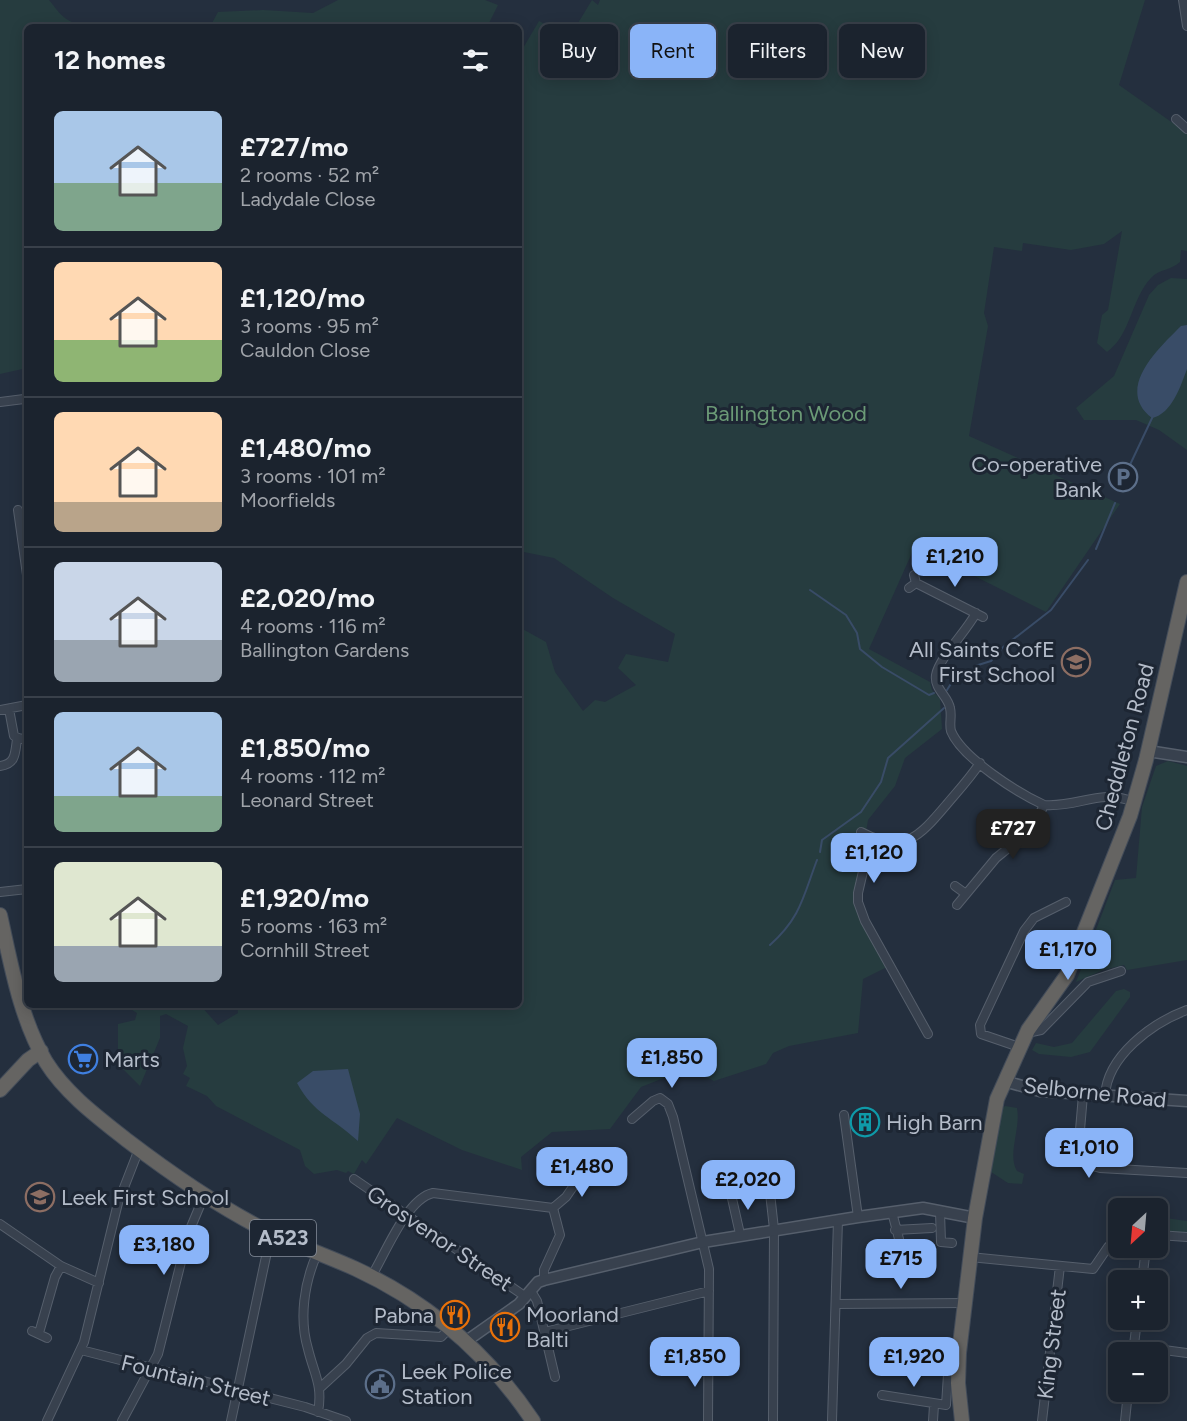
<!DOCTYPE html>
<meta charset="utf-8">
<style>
body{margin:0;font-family:Figtree,sans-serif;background:#282f3a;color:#f1f3f6;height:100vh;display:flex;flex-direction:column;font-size:22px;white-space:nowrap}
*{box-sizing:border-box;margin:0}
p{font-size:20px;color:#a0a4aa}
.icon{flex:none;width:33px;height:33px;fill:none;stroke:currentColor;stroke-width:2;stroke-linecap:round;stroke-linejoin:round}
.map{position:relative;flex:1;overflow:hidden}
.drawer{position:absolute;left:24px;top:24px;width:498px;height:984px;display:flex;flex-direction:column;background:#1b232e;border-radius:9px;box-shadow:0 3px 15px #0003,0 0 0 2px #39404a}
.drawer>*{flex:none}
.hud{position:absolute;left:540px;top:24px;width:556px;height:54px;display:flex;gap:12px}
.needle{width:39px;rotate:206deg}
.buttons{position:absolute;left:1108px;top:1198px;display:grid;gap:12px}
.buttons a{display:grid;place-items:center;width:60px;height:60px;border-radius:9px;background:#1b232e;box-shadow:0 3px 15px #0003,0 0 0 2px #39404a;font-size:30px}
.price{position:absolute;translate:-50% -51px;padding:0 14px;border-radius:12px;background:#8ab4f8;color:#111;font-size:20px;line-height:39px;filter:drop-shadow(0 2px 3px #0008)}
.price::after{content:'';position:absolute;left:50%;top:36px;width:18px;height:14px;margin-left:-9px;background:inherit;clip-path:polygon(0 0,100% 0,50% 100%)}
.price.active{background:#222;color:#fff}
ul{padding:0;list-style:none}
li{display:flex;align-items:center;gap:18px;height:150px;padding:0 30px}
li+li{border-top:2px solid #39404a}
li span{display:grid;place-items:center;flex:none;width:168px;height:120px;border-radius:9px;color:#555}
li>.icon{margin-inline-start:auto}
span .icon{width:72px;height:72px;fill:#fffc;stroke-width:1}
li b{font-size:26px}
h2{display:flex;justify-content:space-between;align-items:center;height:72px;padding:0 30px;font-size:26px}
.pill{padding:0 21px;border-radius:9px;background:#1b232e;box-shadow:0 3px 15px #0003,0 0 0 2px #39404a;font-size:21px;line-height:54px}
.pill.active{background:#8ab4f8;color:#111}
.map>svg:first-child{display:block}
.green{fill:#263c3f}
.water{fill:#394c67}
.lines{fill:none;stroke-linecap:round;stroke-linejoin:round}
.stream{stroke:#394c67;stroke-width:2}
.minor-casing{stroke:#565f6c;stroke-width:10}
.tertiary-casing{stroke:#565f6c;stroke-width:13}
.trunk-casing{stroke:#434c59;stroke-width:16}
.minor{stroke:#38414e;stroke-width:8}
.tertiary{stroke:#38414e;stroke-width:10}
.trunk{stroke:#656462;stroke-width:14}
.labels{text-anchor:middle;stroke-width:6;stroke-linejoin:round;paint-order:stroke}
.shield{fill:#1d2633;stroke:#878f9c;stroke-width:1.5}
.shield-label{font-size:21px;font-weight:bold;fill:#b4bcc9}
.park-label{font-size:22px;fill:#6b9a76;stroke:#1d2633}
.poi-label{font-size:22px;fill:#b4bcc9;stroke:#1d2633;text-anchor:start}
.street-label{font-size:22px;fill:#b4bcc9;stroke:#1d2633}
</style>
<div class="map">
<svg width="1187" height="1421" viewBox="0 0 1187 1421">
<rect width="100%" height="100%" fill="#242f3e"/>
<!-- green -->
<path class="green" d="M0,0H49C64,19 64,20 87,27H27V368L0,374Z
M338,0H485L498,5L487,27H210L218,12L263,10L313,13Z
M592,0L598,5L600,0H1145L1119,85L1187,133V251L1181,250L1180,262C1172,270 1159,269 1151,278C1131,299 1131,335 1107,352L1097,343L1102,315L1108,310L1122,231L1104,244L1071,250L1023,243L1022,251L994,247L984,313L988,326L969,436L1120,504L1046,612L915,546L869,649L930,682L932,690L940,699L942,729L905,758L895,786L868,820L854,904L863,926L887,967L863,979L858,1033L789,1046L773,1053L766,1064L714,1081L689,1068L641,1087L610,1129L552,1132L521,1157L522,1170L462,1150L397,1118L366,1164L362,1160L354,1174L348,1171L346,1173L337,1170L314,1174L305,1166L300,1150L216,1106L207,1096L186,1086L190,1078L183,1074L187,1066L183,1048L188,1026L166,1014L160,1016V1038L140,1086L118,1064V1024L135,1020L137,1013L124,1005H200L218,1025L238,1013L237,1005H519V627L546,642L555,672L583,711L595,700L605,702L636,685L618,668L626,654L668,662L675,634L613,598L554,558L519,551V55L539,21L558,31L575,28Z
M1171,278L1187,279V450L1159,430L1136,420H1084L1076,408L1114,376L1149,295L1158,285Z
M1168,761L1187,766V960L1127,970L1124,965L1103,970L1076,982L1115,880L1136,878L1142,807L1156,766Z
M1124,989L1130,992V997L1090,1052L1071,1057L1039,1054L1032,1050L1036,1043L1054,1047L1072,1043L1116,991Z
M1005,1106L1017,1108C1021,1129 1007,1154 1017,1171L1024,1174L1022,1184L1008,1183L991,1172L1001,1110Z
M1158,1217L1187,1221V1235L1158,1231Z"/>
<!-- water -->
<path class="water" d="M1187,325C1187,338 1187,358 1187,369C1181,385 1172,414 1152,418C1114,389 1159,348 1181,326Z
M348,1069L360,1114L358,1141C333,1118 314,1114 297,1083L313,1071Z"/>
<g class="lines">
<!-- stream -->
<path class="stream" d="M1120,486L1153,416
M1096,549L1115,503
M810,590L846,615L857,633L860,649L882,667L929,695L934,693
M947,690L952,682L969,674L975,666L991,661L1002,648L1051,610L1088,560
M820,852L822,840L861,812L881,782L888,758L944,708
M770,945C801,917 803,897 817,860"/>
<!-- minor casing -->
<g class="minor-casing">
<path id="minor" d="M1183,0L1187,26
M1176,119L1187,129
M0,402L24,399
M18,510L27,575
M916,583L983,617
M909,588L916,583L914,575
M976,613C966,632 939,658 936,675C934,689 948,696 950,708C952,716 949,724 951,731C962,758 1018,793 1044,805C1078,808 1100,788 1134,802
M9,709L14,736L21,739L27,737
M0,710L27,705
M0,766C16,764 15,753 17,739
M861,832C904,855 919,837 947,804C958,791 970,778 980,763
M871,837L858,893V902L865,921L928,1034
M955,886L966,894
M0,892L27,889
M957,905L996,858L1033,828L1044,805
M1027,1033L1041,1030L1088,982L1121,971
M1019,1047L981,1034L980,1025L1024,931L1034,918L1066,902
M1083,1095L1078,1153L1085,1164L1100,1168L1187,1173
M1105,1096C1107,1056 1152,1023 1187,1010
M844,1115L858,1217
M632,1119L653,1101L660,1098L668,1104L673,1117L709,1269L708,1421
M767,1166L774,1229L773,1421
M354,1179L526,1297
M731,1194L740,1234
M553,1208L566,1197L586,1168
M892,1212L899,1239L900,1264
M940,1212L941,1242L952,1243
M0,1224L61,1266L99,1283
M895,1230L932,1228
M1158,1235L1187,1237
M317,1254C304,1283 299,1319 308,1349C314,1374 323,1385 318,1412
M970,1257L1093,1269L1108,1247L1119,1236
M371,1277C385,1255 406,1199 433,1193L553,1208
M544,1280V1270L560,1235L553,1208
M1142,1281L1146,1248
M531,1291L537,1301L555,1377
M836,1304L965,1303
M32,1331L47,1338
M545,1332L709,1291
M39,1333L55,1277L61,1266
M1134,1346L1187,1353
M81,1350L305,1407L346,1421
M1133,1353L1137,1320
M321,1387L346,1364L367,1338L376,1333L441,1337L451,1327
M882,1395L946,1405L949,1359L954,1352L959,1353
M47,1421L84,1342L118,1203L139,1149
M122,1421L158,1354L188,1234L204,1196
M231,1421L271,1233
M832,1421L838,1220
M933,1421L934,1405
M1042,1421L1060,1266
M1125,1421L1128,1392"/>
</g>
<!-- tertiary casing -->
<g class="tertiary-casing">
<path id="tertiary" d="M1148,751L1187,757
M1004,1081L1040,1091L1187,1101
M465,1342L519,1304L538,1282L544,1280L703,1242L858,1217L923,1208L975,1218"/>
</g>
<!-- trunk casing -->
<g class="trunk-casing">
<path id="trunk" d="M0,915C11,964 20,1018 46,1062C66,1094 99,1118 128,1141C170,1173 213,1203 261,1228C292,1244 325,1255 356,1269C429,1303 489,1355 533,1421
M0,1090L28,1060L41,1051
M962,1421L958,1383L959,1353L975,1218L997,1099L1028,1030L1067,975L1130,816L1146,760L1187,582"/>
</g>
<!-- minor -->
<use href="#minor" class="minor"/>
<!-- tertiary -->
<use href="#tertiary" class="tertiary"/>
<!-- trunk -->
<use href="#trunk" class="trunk"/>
</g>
<!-- icons -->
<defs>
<g id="parking-ring" transform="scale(1.5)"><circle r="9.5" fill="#1d2633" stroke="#5c6f8a" stroke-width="1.5"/><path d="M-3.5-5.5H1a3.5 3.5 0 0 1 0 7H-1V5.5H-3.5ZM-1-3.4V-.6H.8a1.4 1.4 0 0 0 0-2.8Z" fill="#5c6f8a"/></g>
<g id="school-ring" transform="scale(1.5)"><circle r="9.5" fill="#1d2633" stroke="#8d6e63" stroke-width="1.5"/><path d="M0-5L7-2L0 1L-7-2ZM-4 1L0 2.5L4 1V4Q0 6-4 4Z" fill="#8d6e63"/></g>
<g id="supermarket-ring" transform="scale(1.5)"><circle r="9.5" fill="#1d2633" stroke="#3f7fe0" stroke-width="1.5"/><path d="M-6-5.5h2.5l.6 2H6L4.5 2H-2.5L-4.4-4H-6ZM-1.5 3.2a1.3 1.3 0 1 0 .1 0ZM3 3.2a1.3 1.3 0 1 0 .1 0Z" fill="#3f7fe0"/></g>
<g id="building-ring" transform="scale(1.5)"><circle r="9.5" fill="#1d2633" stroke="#0f9aa8" stroke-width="1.5"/><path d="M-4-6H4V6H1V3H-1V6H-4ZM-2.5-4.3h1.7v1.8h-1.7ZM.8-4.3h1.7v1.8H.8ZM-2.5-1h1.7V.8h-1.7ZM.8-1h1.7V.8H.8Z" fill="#0f9aa8"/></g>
<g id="restaurant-ring" transform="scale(1.5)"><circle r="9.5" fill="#1d2633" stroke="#e8710a" stroke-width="1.5"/><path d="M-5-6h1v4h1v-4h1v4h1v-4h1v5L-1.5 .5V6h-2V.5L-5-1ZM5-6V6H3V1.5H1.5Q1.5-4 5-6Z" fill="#e8710a"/></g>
<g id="civic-ring" transform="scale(1.5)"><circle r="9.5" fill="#1d2633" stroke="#5c6f8a" stroke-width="1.5"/><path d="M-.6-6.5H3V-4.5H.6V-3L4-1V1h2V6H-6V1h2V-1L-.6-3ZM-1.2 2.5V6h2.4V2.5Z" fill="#5c6f8a"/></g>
</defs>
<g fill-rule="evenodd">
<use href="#parking-ring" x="1123" y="477"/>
<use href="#school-ring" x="1076" y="662"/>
<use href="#supermarket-ring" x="83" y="1059"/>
<use href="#building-ring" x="865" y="1122"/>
<use href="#school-ring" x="40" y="1197"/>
<use href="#restaurant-ring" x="455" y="1315"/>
<use href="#restaurant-ring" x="505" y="1327"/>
<use href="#civic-ring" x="380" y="1384"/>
</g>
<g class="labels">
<!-- shield labels -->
<rect class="shield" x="250" y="1220" width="66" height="36" rx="4.5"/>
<g class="shield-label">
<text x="283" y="1245">A523</text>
</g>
<!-- park labels -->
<g class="park-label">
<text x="786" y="421">Ballington Wood</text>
</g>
<!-- poi labels -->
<g class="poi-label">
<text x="1102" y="472" text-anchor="end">Co-operative<tspan x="1102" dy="25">Bank</tspan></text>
<text x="1055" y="657" text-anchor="end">All Saints CofE<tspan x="1055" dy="25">First School</tspan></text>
<text x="104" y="1067">Marts</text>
<text x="886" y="1130">High Barn</text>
<text x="61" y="1205">Leek First School</text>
<text x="526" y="1322">Moorland<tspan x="526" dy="25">Balti</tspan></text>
<text x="434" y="1323" text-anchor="end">Pabna</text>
<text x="401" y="1379">Leek Police<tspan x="401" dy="25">Station</tspan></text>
</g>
<!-- street labels -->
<g class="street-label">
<text transform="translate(1124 747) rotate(-75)" y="8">Cheddleton Road</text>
<text transform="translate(1095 1092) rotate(6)" y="8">Selborne Road</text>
<text transform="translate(440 1238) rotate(34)" y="8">Grosvenor Street</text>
<text transform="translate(1051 1344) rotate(-83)" y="8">King Street</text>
<text transform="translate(196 1380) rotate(14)" y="8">Fountain Street</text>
</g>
</g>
</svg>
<div class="buttons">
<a><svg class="needle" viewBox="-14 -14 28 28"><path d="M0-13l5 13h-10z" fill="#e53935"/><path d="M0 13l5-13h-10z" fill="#a0a4aa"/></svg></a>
<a>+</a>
<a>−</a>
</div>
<b class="price" style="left:955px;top:588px">£1,210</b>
<b class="price active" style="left:1013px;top:860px">£727</b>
<b class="price" style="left:874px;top:884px">£1,120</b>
<b class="price" style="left:1068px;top:981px">£1,170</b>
<b class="price" style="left:672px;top:1089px">£1,850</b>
<b class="price" style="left:1089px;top:1179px">£1,010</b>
<b class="price" style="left:582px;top:1198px">£1,480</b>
<b class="price" style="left:748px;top:1211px">£2,020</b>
<b class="price" style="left:164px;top:1276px">£3,180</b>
<b class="price" style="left:901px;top:1290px">£715</b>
<b class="price" style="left:695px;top:1388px">£1,850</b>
<b class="price" style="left:914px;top:1388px">£1,920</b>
<div class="hud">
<a class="pill">Buy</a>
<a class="pill active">Rent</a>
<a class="pill">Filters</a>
<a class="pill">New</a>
</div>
<section class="drawer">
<h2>12 homes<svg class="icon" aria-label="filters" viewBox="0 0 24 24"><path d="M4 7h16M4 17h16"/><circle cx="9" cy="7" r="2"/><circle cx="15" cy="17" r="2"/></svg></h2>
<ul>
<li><span style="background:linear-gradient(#a9c7e8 60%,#7fa58c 0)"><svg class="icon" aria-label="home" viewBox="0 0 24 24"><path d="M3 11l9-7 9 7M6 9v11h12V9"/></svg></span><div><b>£727/mo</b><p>2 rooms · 52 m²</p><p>Ladydale Close</p></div></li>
<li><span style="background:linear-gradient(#ffd9b3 65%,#8fb573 0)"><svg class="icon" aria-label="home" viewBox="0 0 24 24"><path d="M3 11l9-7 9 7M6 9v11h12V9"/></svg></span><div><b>£1,120/mo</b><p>3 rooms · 95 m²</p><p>Cauldon Close</p></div></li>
<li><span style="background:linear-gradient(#ffd9b3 75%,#b9a48a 0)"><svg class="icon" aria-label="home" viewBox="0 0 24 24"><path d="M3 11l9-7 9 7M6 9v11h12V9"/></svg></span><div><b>£1,480/mo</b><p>3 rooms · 101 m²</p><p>Moorfields</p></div></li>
<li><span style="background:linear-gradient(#c9d6e8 65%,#9aa5b1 0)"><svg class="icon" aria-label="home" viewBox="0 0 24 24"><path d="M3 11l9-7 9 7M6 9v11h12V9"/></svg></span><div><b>£2,020/mo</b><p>4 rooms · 116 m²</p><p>Ballington Gardens</p></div></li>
<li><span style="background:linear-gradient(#a9c7e8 70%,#7fa58c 0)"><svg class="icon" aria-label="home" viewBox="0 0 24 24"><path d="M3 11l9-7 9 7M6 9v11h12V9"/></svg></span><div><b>£1,850/mo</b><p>4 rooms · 112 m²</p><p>Leonard Street</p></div></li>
<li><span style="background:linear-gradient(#dfe7d0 70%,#9aa5b1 0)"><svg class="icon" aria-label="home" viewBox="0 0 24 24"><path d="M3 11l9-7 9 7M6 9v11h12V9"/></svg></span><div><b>£1,920/mo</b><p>5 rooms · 163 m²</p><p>Cornhill Street</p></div></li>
</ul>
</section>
</div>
